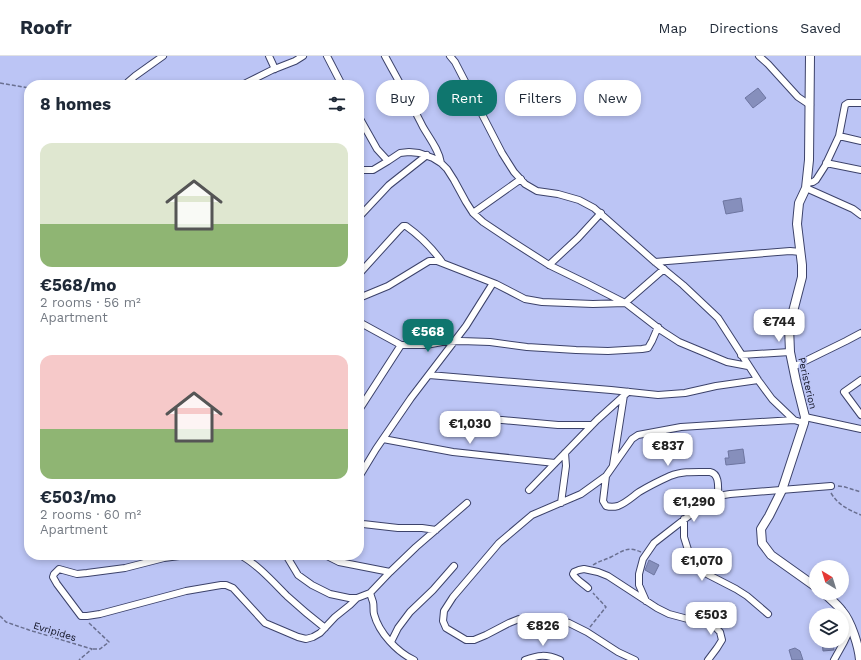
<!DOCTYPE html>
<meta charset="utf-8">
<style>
body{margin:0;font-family:"Work Sans",sans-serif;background:#f2f2f3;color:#1f2937;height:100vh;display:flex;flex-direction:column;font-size:15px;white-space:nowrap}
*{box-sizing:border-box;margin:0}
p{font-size:13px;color:#747a83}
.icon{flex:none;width:22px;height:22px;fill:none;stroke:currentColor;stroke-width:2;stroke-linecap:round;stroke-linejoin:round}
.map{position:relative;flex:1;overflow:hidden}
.drawer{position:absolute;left:24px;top:24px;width:340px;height:480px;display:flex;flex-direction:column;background:#fff;border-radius:16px;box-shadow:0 2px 6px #0003}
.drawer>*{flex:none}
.guide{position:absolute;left:376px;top:24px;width:380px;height:36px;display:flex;gap:8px}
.needle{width:26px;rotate:322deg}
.buttons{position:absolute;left:809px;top:504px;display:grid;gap:8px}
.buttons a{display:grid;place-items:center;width:40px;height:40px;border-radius:50%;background:#fff;box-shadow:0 2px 6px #0003;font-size:20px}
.price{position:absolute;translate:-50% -34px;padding:0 9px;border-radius:8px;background:#fff;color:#222;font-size:13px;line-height:26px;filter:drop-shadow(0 1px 2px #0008)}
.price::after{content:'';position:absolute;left:50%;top:24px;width:12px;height:9px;margin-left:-6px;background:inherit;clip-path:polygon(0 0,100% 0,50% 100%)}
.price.active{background:#0f766e;color:#fff}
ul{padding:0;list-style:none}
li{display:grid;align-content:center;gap:8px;height:212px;padding:0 16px}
li span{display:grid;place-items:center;height:124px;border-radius:12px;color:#555}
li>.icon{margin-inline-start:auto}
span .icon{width:72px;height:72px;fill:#fffc;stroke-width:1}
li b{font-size:17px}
h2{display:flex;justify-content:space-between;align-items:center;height:48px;padding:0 16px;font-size:17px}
.chip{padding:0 14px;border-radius:16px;background:#fff;box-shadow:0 2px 6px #0003;font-size:14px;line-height:36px}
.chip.active{background:#0f766e;color:#fff}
header{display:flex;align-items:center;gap:24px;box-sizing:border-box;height:56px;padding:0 20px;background:#fff;border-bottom:1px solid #e0e1e3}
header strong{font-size:19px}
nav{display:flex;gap:22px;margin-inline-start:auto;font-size:14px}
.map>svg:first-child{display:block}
.building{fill:#868fbc;stroke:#6d75a0}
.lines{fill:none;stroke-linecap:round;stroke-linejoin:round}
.minor-casing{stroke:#3c426a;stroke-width:8}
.tertiary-casing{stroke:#3c426a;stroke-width:10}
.path{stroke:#6a7091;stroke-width:1.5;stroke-dasharray:4 2;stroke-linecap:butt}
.minor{stroke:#fff;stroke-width:6}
.tertiary{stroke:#fff;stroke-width:8}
.labels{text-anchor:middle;stroke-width:3.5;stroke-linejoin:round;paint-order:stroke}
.street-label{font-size:10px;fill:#0e1020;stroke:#bcc5f5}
</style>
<header>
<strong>Roofr</strong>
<nav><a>Map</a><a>Directions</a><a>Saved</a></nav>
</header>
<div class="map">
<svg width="861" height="604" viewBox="0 0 861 604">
<rect width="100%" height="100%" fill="#bcc5f5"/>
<!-- building -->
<path class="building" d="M758,32L766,42L753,52L745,42Z
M741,142L743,155L726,158L723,145Z
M743,393L745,407L726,409L725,402H729L728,395Z
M649,504L659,509L654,519L645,514Z
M706,553L714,557L710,564L701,562Z
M822,585H833L834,594L823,595Z
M795,592L800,595L803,604H792L789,594Z"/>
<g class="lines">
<!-- minor casing -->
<g class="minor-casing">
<path id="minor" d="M269,0L275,13
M327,0L342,29
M385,0C398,24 411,47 423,71C430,83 439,94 441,107
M450,0L455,6L502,97L514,116L525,128L537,135L558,138L579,144L594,152L655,206L683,229L718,262L758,324L772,343L794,364
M759,0L768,8L798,41L810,49
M127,29L128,26L135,20L163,0
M242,29L272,14L295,5L303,0
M359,61L377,93L388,105L400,97L409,96L419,97L433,102L441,107L447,113L454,124L466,146L473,157L483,166L510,184L549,209L588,228L627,248L662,275L679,286L727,306L748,310
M839,80L861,85
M826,107L861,114
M359,114H373L388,105
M806,127L813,126L816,124L825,110L839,80L845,49L848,47H861
M806,132L853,153L861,159
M473,157L521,123
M359,161L389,129L427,99
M655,206L790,195L801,196
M549,209L578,182L601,157
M359,218L398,175L403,170H406C420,180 432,192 442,206
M359,242L388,230L429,205H437L496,228L525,243L542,246L593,248L625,247L664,213
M359,266L401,289L359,354
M401,289H426L442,286L461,285L490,286L527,291L576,294L608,295L642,293L648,292L652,285L658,271
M741,299L790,296
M793,311L846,285L861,277
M429,319L611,334L658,339L685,337L716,330L758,324
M861,324L844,336L861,359
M805,361L861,373
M470,363L502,364L558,369H592
M383,383L453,396L555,407
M613,409L624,339
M606,420L603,445L606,450C610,451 614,451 618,450C626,447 632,441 639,436C649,430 659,425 670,420C682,415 696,416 710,416C720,418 718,432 718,440
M359,421L376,393L411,342L466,270L493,227
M529,434L597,364L628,336
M561,447L566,410L565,397
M684,463V481L689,497L694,506L703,516L736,533L747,540L768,558
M359,466L363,468L398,472H422L436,474
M134,499L153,504
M187,499L164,502L125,512L87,517L77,518L59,513L54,518L53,521L57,528L81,560H87L100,558L186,535L221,529H226L233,532L265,567L298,581L306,583L313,581L320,577L335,561L350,549L357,542L370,537L390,516
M240,499C257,508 273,526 287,540C299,551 312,562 325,572
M286,499L298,519L312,529L330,538L349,542H357
M325,499L339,506L390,516L416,491L467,447
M588,532C584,528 575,523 573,518L574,516L579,514L584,513L598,516L608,520L657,552L669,558L714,570L720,576L722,584L717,592L708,604
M370,537C371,540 372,543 373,546C374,550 373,554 374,558C379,577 397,596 414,604
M646,545L639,529V518L643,503L654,487L708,445L718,440L730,438L831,430
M391,586L398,572L410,556L433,534L454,510
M525,604C538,599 546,598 560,604
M635,604L618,596L587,576L569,567L557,564L519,563L509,567L486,579L474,584H466L446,572L443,565L444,555L453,541L499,487L532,459L581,438L606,420L632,383L638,379L681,371L794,364L804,367
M834,604L844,586L851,571"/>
</g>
<!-- tertiary casing -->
<g class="tertiary-casing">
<path id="tertiary" d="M810,0L809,104L806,132L799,147L798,157L797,168L802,209V221L789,271L790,296L796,325L805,361L804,367L782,434L769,460L761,473L762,487L771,499L816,531
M824,537C830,543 837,548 842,555C851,565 859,591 860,604"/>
</g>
<!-- path -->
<path class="path" d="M0,27L29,32
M838,430L845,431L861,436
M831,437C838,449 849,454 861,459
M593,509C599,505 605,504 611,501C623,495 627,490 641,496
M0,560L6,566L29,574L92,593L79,604
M89,567L109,586L100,593H92
M590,571L606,551L593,537"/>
<!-- minor -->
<use href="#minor" class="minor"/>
<!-- tertiary -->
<use href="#tertiary" class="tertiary"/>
</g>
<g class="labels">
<!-- street labels -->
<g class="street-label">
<text transform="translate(808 327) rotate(77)" y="4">Peristerion</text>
<text transform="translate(55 575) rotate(17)" y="4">Evripides</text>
</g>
</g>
</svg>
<div class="buttons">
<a><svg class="needle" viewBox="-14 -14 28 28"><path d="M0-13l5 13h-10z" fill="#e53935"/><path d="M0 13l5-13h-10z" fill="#747a83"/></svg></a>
<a><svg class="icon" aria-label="layers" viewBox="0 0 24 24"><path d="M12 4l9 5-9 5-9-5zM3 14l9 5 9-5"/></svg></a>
</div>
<b class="price" style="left:779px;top:287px">€744</b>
<b class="price active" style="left:428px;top:297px">€568</b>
<b class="price" style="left:470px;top:389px">€1,030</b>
<b class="price" style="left:668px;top:411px">€837</b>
<b class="price" style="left:694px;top:467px">€1,290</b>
<b class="price" style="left:702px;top:526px">€1,070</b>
<b class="price" style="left:711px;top:580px">€503</b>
<b class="price" style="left:543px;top:591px">€826</b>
<div class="guide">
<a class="chip">Buy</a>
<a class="chip active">Rent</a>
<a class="chip">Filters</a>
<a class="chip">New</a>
</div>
<section class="drawer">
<h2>8 homes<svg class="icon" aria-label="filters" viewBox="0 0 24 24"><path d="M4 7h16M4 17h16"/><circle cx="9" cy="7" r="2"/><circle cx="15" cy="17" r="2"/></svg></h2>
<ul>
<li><span style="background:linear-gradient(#dfe7d0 65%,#8fb573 0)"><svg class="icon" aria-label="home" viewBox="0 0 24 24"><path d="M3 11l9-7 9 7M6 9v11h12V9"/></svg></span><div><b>€568/mo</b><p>2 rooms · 56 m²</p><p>Apartment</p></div></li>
<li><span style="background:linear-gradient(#f6c9c9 60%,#8fb573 0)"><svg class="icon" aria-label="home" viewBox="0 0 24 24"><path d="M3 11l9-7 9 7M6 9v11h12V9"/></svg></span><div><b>€503/mo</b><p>2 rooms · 60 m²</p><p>Apartment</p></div></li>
</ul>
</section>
</div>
